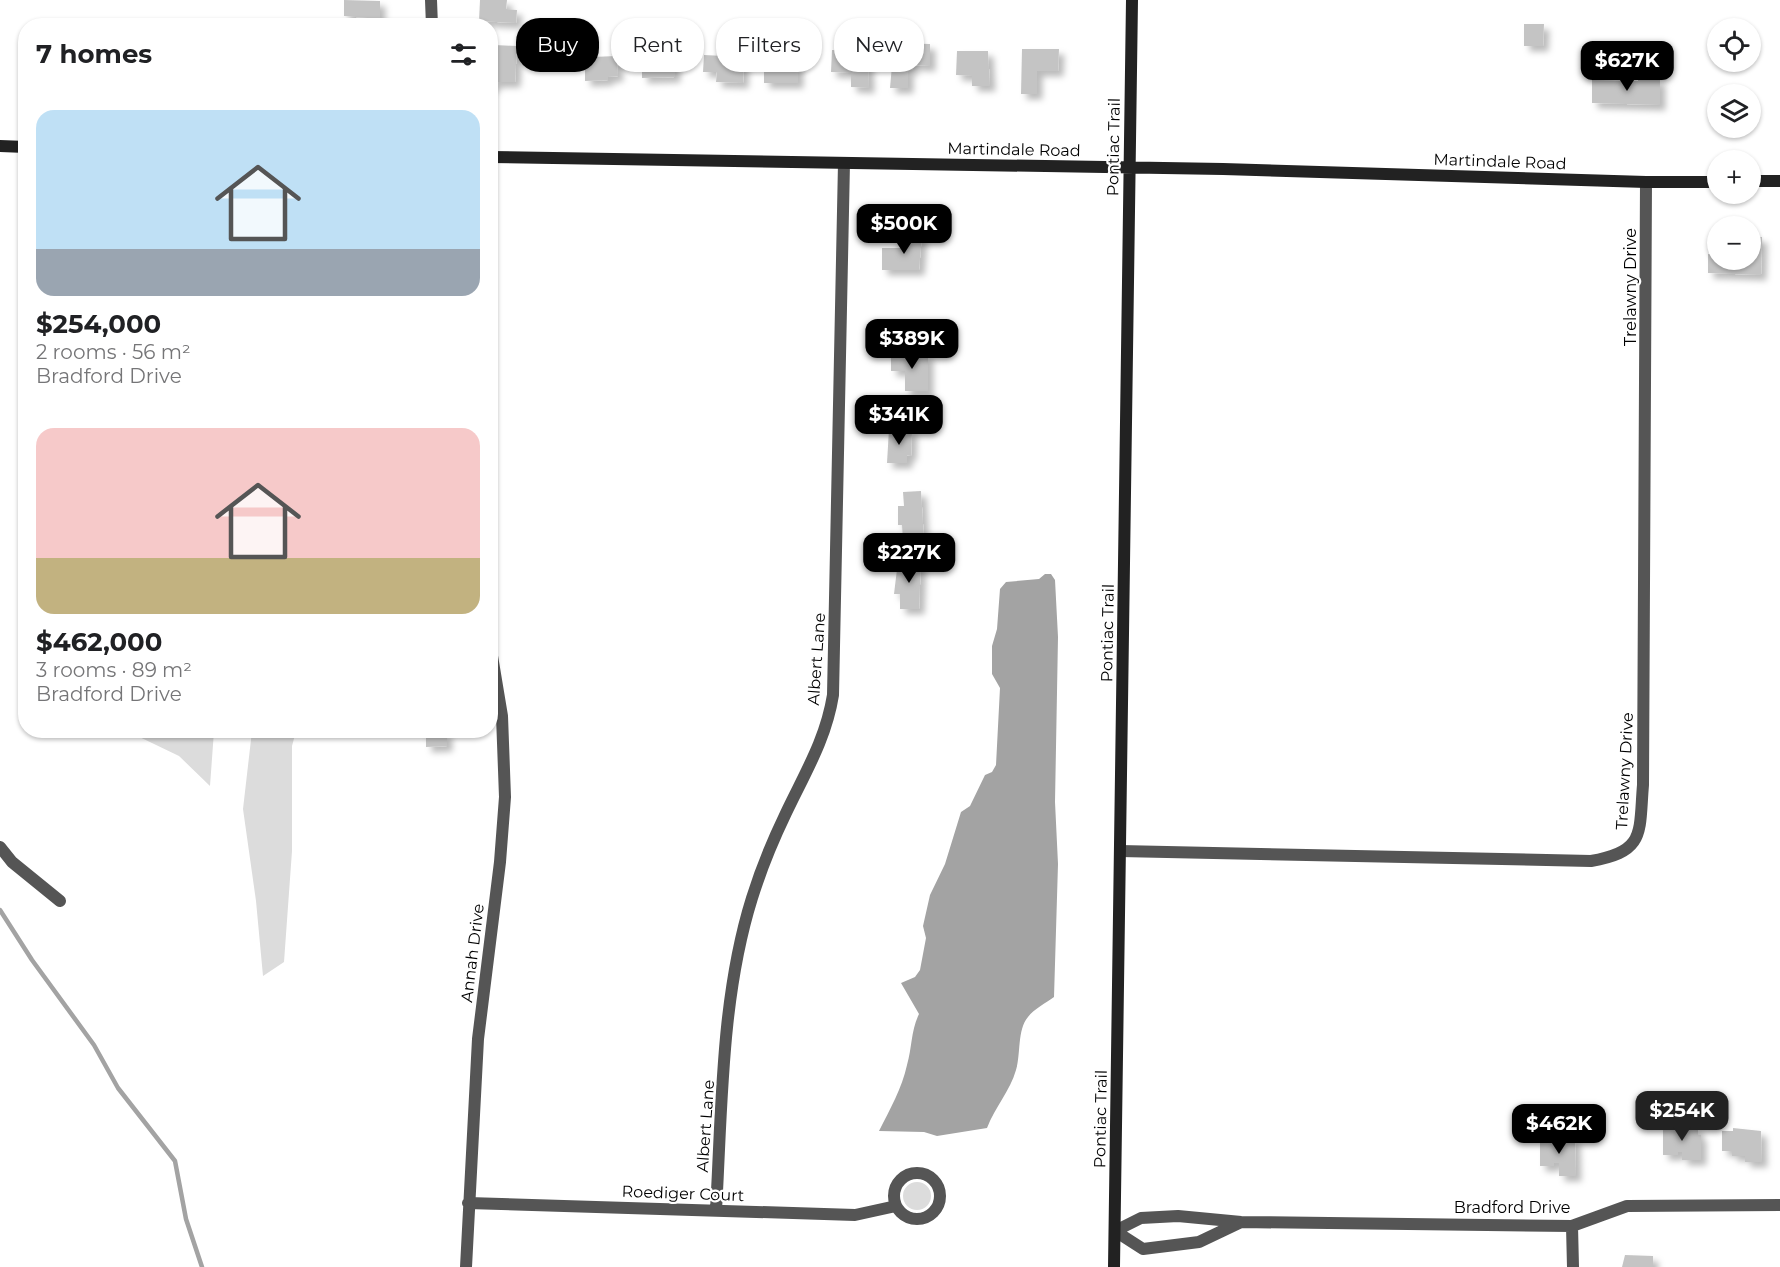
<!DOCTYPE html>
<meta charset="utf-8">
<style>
body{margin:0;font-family:Montserrat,sans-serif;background:#f6f6f6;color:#202124;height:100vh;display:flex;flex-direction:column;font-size:22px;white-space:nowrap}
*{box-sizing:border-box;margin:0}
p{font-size:20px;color:#757577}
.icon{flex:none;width:33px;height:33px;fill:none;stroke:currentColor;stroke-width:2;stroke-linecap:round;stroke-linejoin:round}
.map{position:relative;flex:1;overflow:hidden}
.sheet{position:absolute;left:18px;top:18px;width:480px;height:720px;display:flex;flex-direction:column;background:#fff;border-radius:24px;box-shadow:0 2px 4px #0004}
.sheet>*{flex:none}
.top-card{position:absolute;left:516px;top:18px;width:570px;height:54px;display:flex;gap:12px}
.tools{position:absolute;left:1707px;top:18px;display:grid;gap:12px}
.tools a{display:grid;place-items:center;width:54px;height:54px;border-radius:50%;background:#fff;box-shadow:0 2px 4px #0004;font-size:30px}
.price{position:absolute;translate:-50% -51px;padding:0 14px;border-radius:12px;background:#000;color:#fff;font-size:20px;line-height:39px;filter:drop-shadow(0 2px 3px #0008)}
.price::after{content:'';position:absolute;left:50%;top:36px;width:18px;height:14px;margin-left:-9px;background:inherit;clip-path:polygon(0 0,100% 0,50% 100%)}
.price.active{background:#222;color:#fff}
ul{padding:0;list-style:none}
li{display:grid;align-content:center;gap:12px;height:318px;padding:0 18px}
li span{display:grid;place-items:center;height:186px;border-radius:18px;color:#555}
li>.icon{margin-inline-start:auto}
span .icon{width:108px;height:108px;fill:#fffc;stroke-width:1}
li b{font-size:26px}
h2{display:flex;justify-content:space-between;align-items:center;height:72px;padding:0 18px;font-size:26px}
.pill{padding:0 21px;border-radius:24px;background:#fff;box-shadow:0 2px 4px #0004;font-size:21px;line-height:54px}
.pill.active{background:#000;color:#fff}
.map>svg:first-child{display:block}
.green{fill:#dcdcdc}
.water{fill:#a3a3a3}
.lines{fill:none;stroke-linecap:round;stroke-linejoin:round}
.stream{stroke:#a3a3a3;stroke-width:4.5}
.building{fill:#c4c4c4;filter:url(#shadow)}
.street{stroke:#555;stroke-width:12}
.secondary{stroke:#222;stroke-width:12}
.labels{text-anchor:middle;stroke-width:4.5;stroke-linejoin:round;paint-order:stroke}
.street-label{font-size:16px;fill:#000;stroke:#fff}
</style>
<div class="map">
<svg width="1780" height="1267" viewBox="0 0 1780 1267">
<defs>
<filter id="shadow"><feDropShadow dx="5.5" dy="5.5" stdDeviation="3" flood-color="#0004"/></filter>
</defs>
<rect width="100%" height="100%" fill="#fff"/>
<!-- green -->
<path class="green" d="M127,731H214L210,786L179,756Z
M252,731H296L292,746V851L284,962L263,976L256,901L243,809Z
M903 1196a14 14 0 1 1 28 0a14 14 0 1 1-28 0Z"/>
<!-- water -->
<path class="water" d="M1045,574H1051L1055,580L1058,637L1055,802L1058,864L1054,997C1046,1003 1034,1009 1028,1017C1017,1030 1021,1054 1016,1070C1010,1091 995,1107 987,1128L937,1136L924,1132L879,1131C890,1109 902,1088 907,1065C912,1048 911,1030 919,1014L901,983L915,977L920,970L926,938L923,926L930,895L945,864L961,812L970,806L985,775L992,772L996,765L1000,688L992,674V646L997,629L1000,589L1006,582L1039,579Z"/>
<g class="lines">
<!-- stream -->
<path class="stream" d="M0,910L32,960L94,1045L118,1088L175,1161L186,1219L202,1267"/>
</g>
<!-- building -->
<path class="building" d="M344,0L380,1V19L344,16Z
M480,0H507L506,9L517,10L516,23L479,21Z
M1524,24H1544L1543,46H1524Z
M894,43L930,44V66L913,65V70L908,69V88H890Z
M494,45L517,46L515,82H495L494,87H490Z
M764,48H784V58H791V62H798V83H764Z
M1022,49H1059L1058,71H1037V94H1021Z
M832,50L868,52L869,88L851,87V73L831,72Z
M957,51H988L990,86H972V76L956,75Z
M642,53H660V57H675V77L642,78Z
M704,55L744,57L743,83L716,82L717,72H703Z
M617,56L618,76L608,77V80L585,81V61H592V57Z
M1638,79H1660V105L1592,103V80L1638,81Z
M904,234L922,235L919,270H882V248H903Z
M1750,237H1762L1761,275L1708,273V254H1718V260H1750Z
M891,352L928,354V391H905V371H891Z
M889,429H912L911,456L907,455V463H887Z
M921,491L924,540H903L902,525H898V506H904L903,492Z
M898,561H921L919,609H900V594H894Z
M423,730L447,732V746L426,747V733L423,734Z
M1663,1127H1698V1135H1701V1160H1682V1152H1678V1155H1663Z
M1733,1128L1761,1131L1762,1162H1745V1156H1732V1151H1722V1131H1733Z
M1540,1138H1575L1576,1176H1559V1163H1554V1166H1540Z
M1625,1255L1653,1256V1267H1622Z"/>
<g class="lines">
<!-- street -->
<path class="street" d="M431,0L432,26
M0,847L12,862L60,901
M1120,851L1591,861C1646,852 1639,832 1643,785L1646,182
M894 1196a23 23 0 1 1 46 0a23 23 0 1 1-46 0Z
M468,1203L855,1215L896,1206
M716,1210C722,1107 721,997 752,898C761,869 773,840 786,813C805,773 826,739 833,695L844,163
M1572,1226L1573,1267
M1115,1231L1141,1218L1178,1216L1241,1222L1572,1226L1627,1206L1780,1205
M1115,1231L1143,1249L1199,1242L1241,1222
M466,1267L478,1039L500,862L505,797L502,716L490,644"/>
<!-- secondary -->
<path class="secondary" d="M0,146L26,147
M490,157L1223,169L1646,182H1718
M1750,181H1780
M1114,1267L1132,0"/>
</g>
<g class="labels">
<!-- street labels -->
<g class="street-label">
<text transform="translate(1113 147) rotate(-89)" y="6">Pontiac Trail</text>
<text transform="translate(1014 149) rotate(1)" y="6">Martindale Road</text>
<text transform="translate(1500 161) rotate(2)" y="6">Martindale Road</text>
<text transform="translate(1630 287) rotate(-90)" y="6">Trelawny Drive</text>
<text transform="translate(1107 633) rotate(-89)" y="6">Pontiac Trail</text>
<text transform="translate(816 659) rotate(-86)" y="6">Albert Lane</text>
<text transform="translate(1624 771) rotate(-87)" y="6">Trelawny Drive</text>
<text transform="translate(472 953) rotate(-83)" y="6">Annah Drive</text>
<text transform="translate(1100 1119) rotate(-89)" y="6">Pontiac Trail</text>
<text transform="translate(705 1126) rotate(-86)" y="6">Albert Lane</text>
<text transform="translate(683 1193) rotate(2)" y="6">Roediger Court</text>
<text x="1512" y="1213">Bradford Drive</text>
</g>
</g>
</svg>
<div class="tools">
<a><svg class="icon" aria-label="locate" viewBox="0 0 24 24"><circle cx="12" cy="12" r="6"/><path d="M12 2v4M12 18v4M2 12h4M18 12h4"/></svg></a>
<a><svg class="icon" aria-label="layers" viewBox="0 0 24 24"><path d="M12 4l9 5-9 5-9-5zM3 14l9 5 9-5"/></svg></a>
<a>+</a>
<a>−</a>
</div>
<b class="price" style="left:1627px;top:92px">$627K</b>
<b class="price" style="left:904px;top:255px">$500K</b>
<b class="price" style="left:912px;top:370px">$389K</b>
<b class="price" style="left:899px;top:446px">$341K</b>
<b class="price" style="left:909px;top:584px">$227K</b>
<b class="price active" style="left:1682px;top:1142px">$254K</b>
<b class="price" style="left:1559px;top:1155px">$462K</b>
<div class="top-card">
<a class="pill active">Buy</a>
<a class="pill">Rent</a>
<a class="pill">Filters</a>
<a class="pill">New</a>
</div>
<section class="sheet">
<h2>7 homes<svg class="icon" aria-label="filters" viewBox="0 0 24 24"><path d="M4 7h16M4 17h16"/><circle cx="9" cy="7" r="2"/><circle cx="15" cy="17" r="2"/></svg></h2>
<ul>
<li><span style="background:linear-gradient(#bfe0f5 75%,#9aa5b1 0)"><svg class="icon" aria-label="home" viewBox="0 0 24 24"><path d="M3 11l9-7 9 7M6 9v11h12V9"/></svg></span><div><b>$254,000</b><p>2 rooms · 56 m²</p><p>Bradford Drive</p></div></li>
<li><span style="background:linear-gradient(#f6c9c9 70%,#c2b280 0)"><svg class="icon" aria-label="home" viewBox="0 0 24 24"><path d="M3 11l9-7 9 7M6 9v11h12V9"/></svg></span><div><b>$462,000</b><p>3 rooms · 89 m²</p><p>Bradford Drive</p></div></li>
</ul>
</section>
</div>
